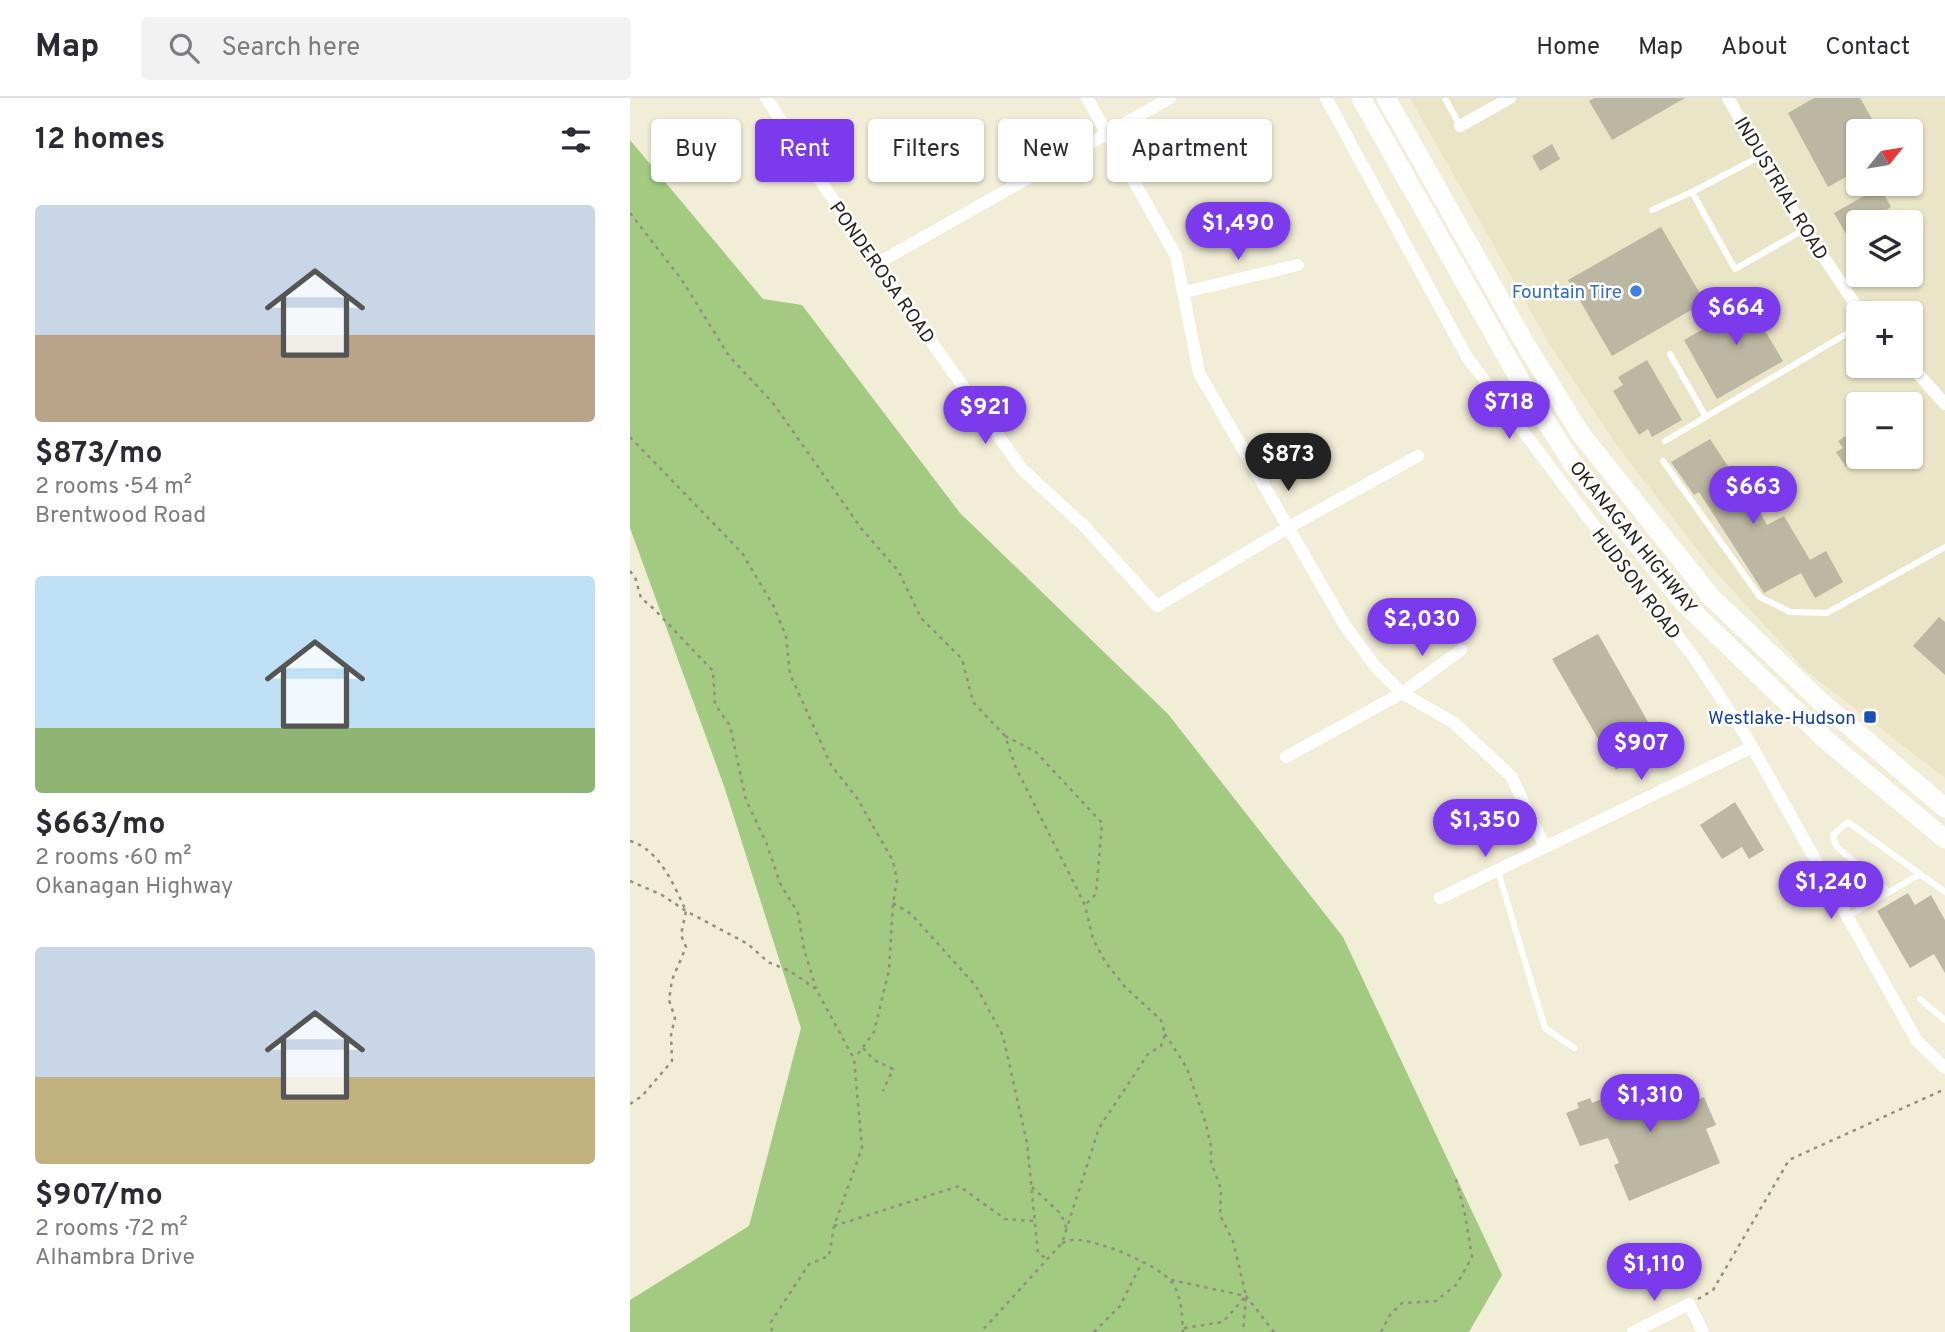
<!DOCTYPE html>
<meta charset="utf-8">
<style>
body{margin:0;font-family:Overpass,sans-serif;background:#f2f2f3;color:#2b2b33;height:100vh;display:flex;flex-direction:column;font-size:26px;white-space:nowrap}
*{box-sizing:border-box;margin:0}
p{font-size:23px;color:#7c7c81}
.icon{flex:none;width:38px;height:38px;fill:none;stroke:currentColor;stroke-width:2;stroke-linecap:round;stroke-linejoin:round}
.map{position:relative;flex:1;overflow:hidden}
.side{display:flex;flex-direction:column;background:#fff;width:630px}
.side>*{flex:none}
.guide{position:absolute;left:21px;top:21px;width:665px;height:63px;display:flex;gap:14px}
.needle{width:46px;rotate:60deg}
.buttons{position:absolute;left:1216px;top:21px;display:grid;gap:14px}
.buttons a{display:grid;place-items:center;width:77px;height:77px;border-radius:7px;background:#fff;box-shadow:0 2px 5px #0004;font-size:35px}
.price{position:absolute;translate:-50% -60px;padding:0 16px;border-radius:24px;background:#7c3aed;color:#fff;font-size:23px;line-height:46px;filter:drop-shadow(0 2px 4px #0008)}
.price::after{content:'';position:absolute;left:50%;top:42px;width:21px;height:16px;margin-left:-10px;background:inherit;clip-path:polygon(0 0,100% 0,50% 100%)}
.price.current{background:#222;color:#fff}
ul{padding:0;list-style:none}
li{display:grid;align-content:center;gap:14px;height:371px;padding:0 35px}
li span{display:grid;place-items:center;height:217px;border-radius:7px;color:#555}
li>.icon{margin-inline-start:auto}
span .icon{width:126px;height:126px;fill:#fffc;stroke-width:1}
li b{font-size:30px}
h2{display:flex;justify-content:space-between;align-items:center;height:84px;padding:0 35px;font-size:30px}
.chip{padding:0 24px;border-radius:7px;background:#fff;box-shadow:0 2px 5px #0004;font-size:24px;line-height:63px}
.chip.current{background:#7c3aed;color:#fff}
header{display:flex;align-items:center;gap:42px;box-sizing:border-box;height:98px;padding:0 35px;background:#fff;border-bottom:2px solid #e1e1e2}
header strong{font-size:33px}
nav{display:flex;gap:38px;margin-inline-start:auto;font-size:24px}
.search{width:490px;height:63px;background:#f2f2f3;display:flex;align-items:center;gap:18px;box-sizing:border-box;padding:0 24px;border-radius:7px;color:#7c7c81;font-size:26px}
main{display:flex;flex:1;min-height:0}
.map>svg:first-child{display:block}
.built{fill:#ebe5c7;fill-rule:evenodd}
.forest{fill:#a3ca81}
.building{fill:#bbb7a2}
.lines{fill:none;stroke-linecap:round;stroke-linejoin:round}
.path{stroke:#928f7f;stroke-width:2.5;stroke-dasharray:3.5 5;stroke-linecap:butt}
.service{stroke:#fff;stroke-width:6}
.minor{stroke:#fff;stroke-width:12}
.trunk{stroke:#fff;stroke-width:19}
.shop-dot{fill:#3f7fe0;stroke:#fff;stroke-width:2.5}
.transit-dot{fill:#1a4fb4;stroke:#fff;stroke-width:2.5}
.labels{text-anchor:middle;stroke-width:5;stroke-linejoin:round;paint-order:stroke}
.street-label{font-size:19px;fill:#25231b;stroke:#fff}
.shop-label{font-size:19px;fill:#366cbe;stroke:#fff;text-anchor:end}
.transit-label{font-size:19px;fill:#164399;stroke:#fff;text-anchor:end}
</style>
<header>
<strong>Map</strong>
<div class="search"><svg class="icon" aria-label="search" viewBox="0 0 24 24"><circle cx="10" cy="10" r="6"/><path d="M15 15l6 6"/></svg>Search here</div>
<nav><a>Home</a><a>Map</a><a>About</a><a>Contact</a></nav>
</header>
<main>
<section class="side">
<h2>12 homes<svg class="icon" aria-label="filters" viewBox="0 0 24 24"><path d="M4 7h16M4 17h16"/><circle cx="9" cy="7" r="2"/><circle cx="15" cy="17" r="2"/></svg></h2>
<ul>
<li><span style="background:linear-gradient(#c9d6e8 60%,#b9a48a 0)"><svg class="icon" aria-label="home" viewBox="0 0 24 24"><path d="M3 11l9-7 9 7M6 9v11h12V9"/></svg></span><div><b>$873/mo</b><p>2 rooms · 54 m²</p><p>Brentwood Road</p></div></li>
<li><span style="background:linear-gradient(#bfe0f5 70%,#8fb573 0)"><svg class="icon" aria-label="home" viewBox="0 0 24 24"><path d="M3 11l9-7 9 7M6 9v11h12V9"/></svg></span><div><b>$663/mo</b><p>2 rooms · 60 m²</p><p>Okanagan Highway</p></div></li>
<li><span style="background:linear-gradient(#c9d6e8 60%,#c2b280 0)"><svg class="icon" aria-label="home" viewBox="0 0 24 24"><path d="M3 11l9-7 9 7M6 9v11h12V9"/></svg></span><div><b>$907/mo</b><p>2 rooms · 72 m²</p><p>Alhambra Drive</p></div></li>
</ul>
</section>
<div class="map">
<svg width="1315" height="1234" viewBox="0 0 1315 1234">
<rect width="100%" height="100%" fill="#f2edd7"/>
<!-- built -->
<path class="built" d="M780,0H1315V680L1176,573L1077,464L988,349L920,247ZM1228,33H1281V86H1228ZM1228,124H1281V177H1228ZM1228,215H1281V268H1228ZM1228,306H1281V359H1228Z"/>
<!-- forest -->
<path class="forest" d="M0,42L133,201L172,207L330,415L538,616L713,839L872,1177L839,1234H0V1202L119,1128L171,930L94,688L0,430Z"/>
<!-- building -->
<path class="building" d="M964,0H1055L982,42L959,3Z
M1184,0H1230L1249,33H1228V72L1198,89L1158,15Z
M922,46L930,61L910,73L902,58Z
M1250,89L1261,109L1255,113L1262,124H1228V157L1204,115Z
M1031,129L1075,204L982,258L938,182Z
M1136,195L1148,217L1131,226L1153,263L1087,301L1054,242Z
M1017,262L1052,322L1022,339L1018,331L1009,337L983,293L993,287L988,279Z
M1228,330V361L1216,369L1206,354L1213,350L1208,343Z
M1080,341L1109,385L1112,383L1137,427L1154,418L1180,462L1196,453L1213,484L1185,500L1171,475L1134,495L1069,394L1064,397L1041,364Z
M1309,519L1315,524V577L1283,548Z
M968,536L1030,645L986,672L922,561Z
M1105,704L1134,752L1119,761L1112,749L1092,761L1070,727Z
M1278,795L1285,807L1301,797L1315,822V875L1304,856L1280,870L1247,813Z
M1030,977L1036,991L1058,982L1067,1002L1074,999L1086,1027L1076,1031L1090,1065L999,1103L984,1067L989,1065L978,1040L950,1048L936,1015L949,1010L947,1005L960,1000L962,1005Z"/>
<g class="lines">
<!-- path -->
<path class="path" d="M0,115L52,182L99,258L143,305L231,430L269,474L291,520L332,561L343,604L375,638L386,670L455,807L463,841L476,865L495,889L531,922L535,936L531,948L518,956L469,1030L432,1145L351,1234
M0,339L112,455L143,507L156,538L160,576L201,667L227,700L263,763L267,782L263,805L259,872L244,934L225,960
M0,473L5,479L11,500L24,511L83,573L85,606L100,628L116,702L136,744L150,785L168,815L174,851L186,891
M375,638L406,654L472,725L466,796L455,807
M0,743C29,751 44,787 56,813
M0,783L32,797L56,813
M263,805L281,816L346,888L373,938L397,1045L408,1155L417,1161
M535,936L557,970L575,1023L581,1048V1064L591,1091L590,1117L603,1143L616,1198L613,1234
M233,950L244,962L263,971L253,993
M0,1006L12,998L42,963L41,937L45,920L39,902L42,882L56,849L51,837L56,813L118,846L138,864L160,873L186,891L224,961L232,1050L204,1128L199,1158L179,1166L141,1224L142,1234
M402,1089L431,1116L437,1132
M204,1128L329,1088L375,1121L403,1123
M432,1145C438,1143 443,1141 449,1142C472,1144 523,1165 539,1181C552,1195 552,1217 553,1234
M541,1182L616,1198L644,1234
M1068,1201L1083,1192L1159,1062L1315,991
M554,1230L593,1224L616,1198
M464,1234L490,1208L512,1164
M751,1234L760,1217L772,1205L806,1203L827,1186L842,1159L835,1116L826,1081"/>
<!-- service -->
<path class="service" d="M815,0L830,28
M1131,58L1062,94L1105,171L1175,131
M1022,112L1062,94
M1040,256L1076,319
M1035,343L1228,229
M1033,363L1130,499L1160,514L1197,515L1315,449
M868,773L915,930L944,950
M1259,794L1206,748L1203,737L1218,724L1290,776
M1217,819L1290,776L1315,794
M1290,901L1315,922"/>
<!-- minor -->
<path class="minor" d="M136,0L246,166L392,371L454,428L527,508L659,429L788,358
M457,0L546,158L569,275L714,526L745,568L772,595L824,625L881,678L915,749
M696,0L837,259L1065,561L1116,638L1287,943L1315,970
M1098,0L1159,107L1231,215
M830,28L880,0
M246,166L540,0
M555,194L668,167
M1281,268L1315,306
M656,659L772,595L831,552
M810,800L1122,649
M1003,1234L1059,1206L1073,1234"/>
<!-- trunk -->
<path class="trunk" d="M731,0L891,284L943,366L1054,505L1196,642L1315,741
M756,0L893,242L950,335L1081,499L1190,603L1315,710"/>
</g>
<!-- markers -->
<circle class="shop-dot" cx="1006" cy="193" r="7"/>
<rect class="transit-dot" x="1233" y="612" width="14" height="14" rx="3.5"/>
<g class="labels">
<!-- street labels -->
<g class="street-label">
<text transform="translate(1152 90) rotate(59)" y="7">INDUSTRIAL ROAD</text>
<text transform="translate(253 174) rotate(55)" y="7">PONDEROSA ROAD</text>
<text transform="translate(1004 439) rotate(51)" y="7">OKANAGAN HIGHWAY</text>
<text transform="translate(1007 485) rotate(53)" y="7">HUDSON ROAD</text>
</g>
<!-- shop labels -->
<g class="shop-label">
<text x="992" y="200">Fountain Tire</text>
</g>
<!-- transit labels -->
<g class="transit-label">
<text x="1226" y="626">Westlake-Hudson</text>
</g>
</g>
</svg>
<div class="buttons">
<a><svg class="needle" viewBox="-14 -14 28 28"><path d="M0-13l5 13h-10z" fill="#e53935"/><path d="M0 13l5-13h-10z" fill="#7c7c81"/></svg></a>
<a><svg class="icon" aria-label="layers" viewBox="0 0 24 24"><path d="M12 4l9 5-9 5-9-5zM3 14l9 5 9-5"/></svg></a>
<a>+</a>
<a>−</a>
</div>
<b class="price" style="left:608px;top:164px">$1,490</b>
<b class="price" style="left:1106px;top:249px">$664</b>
<b class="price" style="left:879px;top:343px">$718</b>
<b class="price" style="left:355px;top:348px">$921</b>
<b class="price current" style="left:658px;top:395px">$873</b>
<b class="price" style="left:1123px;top:428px">$663</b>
<b class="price" style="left:792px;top:560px">$2,030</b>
<b class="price" style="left:1011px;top:684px">$907</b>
<b class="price" style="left:855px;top:761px">$1,350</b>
<b class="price" style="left:1201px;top:823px">$1,240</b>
<b class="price" style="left:1020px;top:1036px">$1,310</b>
<b class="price" style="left:1024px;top:1205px">$1,110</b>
<div class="guide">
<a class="chip">Buy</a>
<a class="chip current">Rent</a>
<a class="chip">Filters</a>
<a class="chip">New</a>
<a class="chip">Apartment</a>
</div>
</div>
</main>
